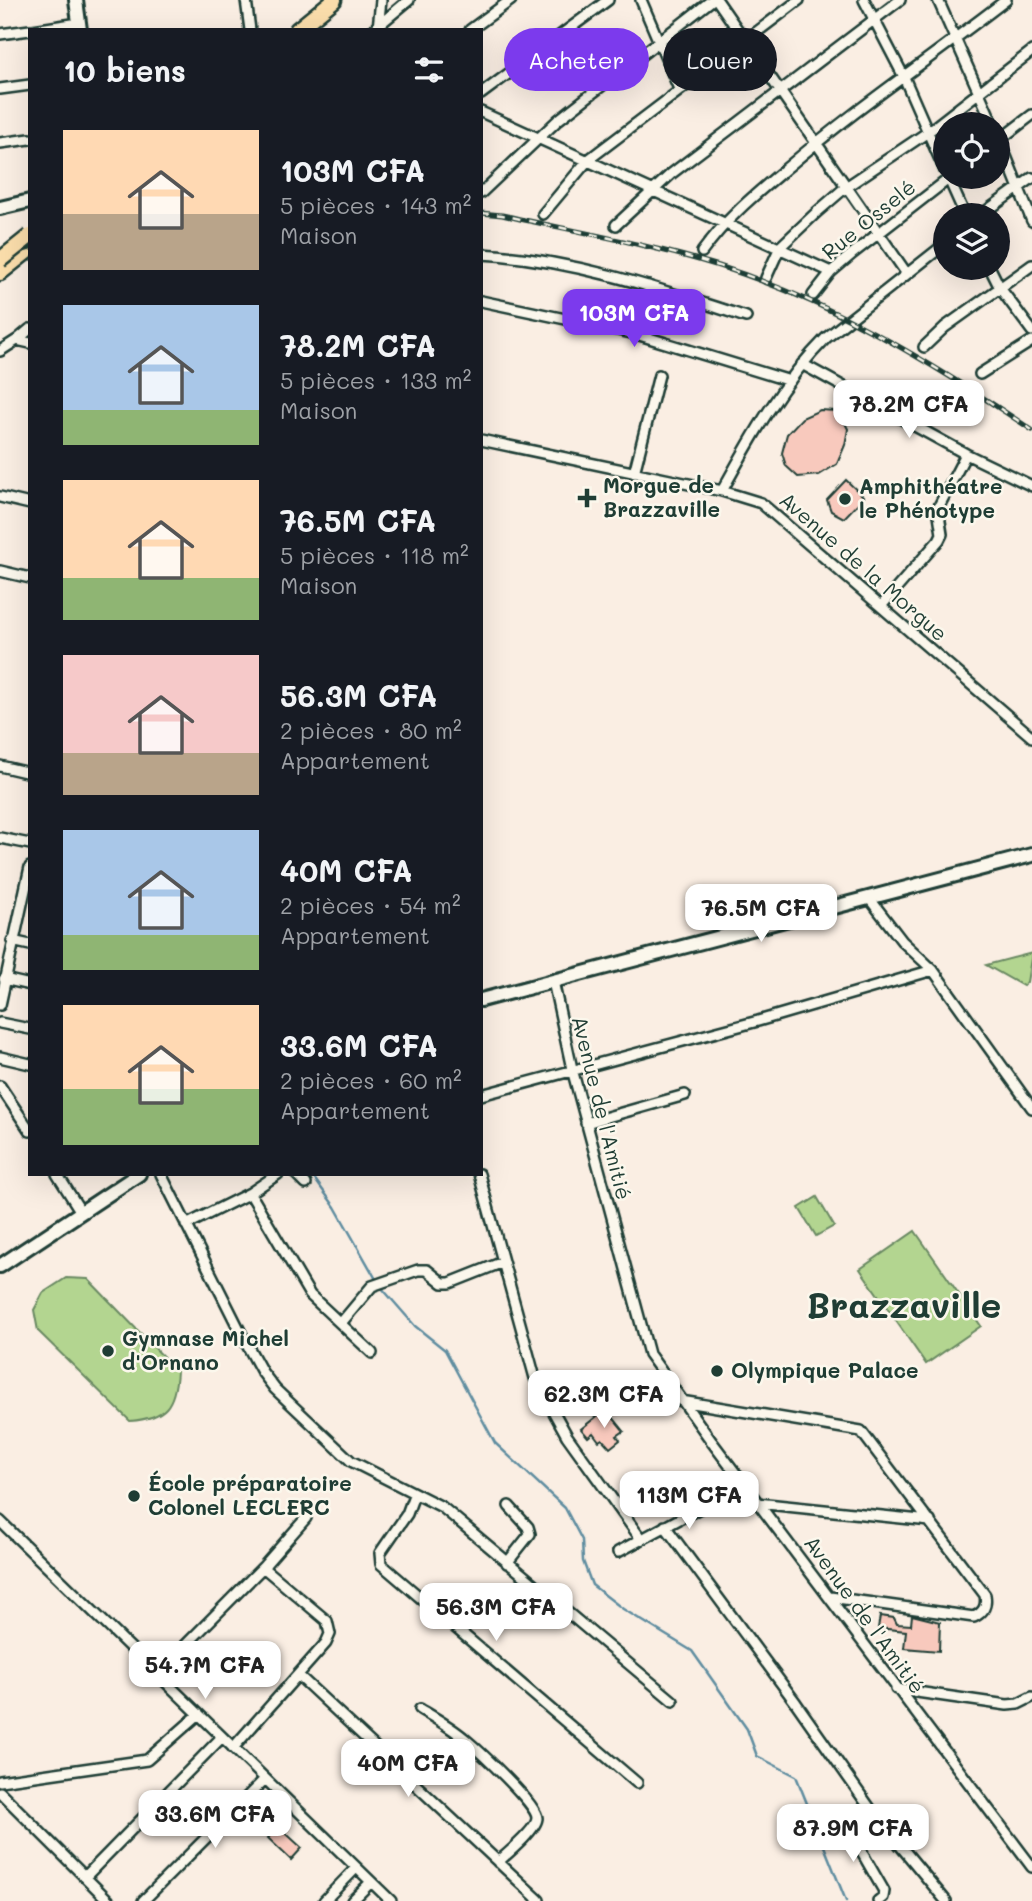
<!DOCTYPE html>
<html lang="fr">
<meta charset="utf-8">
<style>
body{margin:0;font-family:Mali,sans-serif;background:#242831;color:#f1f3f6;height:100vh;display:flex;flex-direction:column;font-size:26px;white-space:nowrap}
*{box-sizing:border-box;margin:0}
p{font-size:23px;color:#9ea1a6}
.icon{flex:none;width:38px;height:38px;fill:none;stroke:currentColor;stroke-width:2;stroke-linecap:round;stroke-linejoin:round}
.map{position:relative;flex:1;overflow:hidden}
.sheet{position:absolute;left:28px;top:28px;width:455px;height:1148px;display:flex;flex-direction:column;background:#171b24;border-radius:0px;box-shadow:0 7px 28px #0002}
.sheet>*{flex:none}
.banner{position:absolute;left:504px;top:28px;width:422px;height:63px;display:flex;gap:14px}
.tools{position:absolute;left:933px;top:112px;display:grid;gap:14px}
.tools a{display:grid;place-items:center;width:77px;height:77px;border-radius:50%;background:#171b24;box-shadow:0 7px 28px #0002;font-size:35px}
.price{position:absolute;translate:-50% -60px;padding:0 16px;border-radius:14px;background:#fff;color:#222;font-size:23px;line-height:46px;filter:drop-shadow(0 2px 4px #0008)}
.price::after{content:'';position:absolute;left:50%;top:42px;width:21px;height:16px;margin-left:-10px;background:inherit;clip-path:polygon(0 0,100% 0,50% 100%)}
.price.active{background:#7c3aed;color:#fff}
ul{padding:0;list-style:none}
li{display:flex;align-items:center;gap:21px;height:175px;padding:0 35px}
li span{display:grid;place-items:center;flex:none;width:196px;height:140px;border-radius:0px;color:#555}
li>.icon{margin-inline-start:auto}
span .icon{width:84px;height:84px;fill:#fffc;stroke-width:1}
li b{font-size:30px}
h2{display:flex;justify-content:space-between;align-items:center;height:84px;padding:0 35px;font-size:30px}
.chip{padding:0 24px;border-radius:32px;background:#171b24;box-shadow:0 7px 28px #0002;font-size:24px;line-height:63px}
.chip.active{background:#7c3aed;color:#fff}
.map>svg:first-child{display:block}
.green{fill:#b3d590;stroke:#698962;stroke-width:2}
.lines{fill:none;stroke-linecap:round;stroke-linejoin:round}
.stream{stroke:#5f8da0;stroke-width:2.5}
.building{fill:#f8c9bd;stroke:#1f3d34;stroke-width:2}
.street-casing{stroke:#1f3d34;stroke-width:14}
.secondary-casing{stroke:#1f3d34;stroke-width:18}
.primary-casing{stroke:#1f3d34;stroke-width:19}
.street{stroke:#fbf7ec;stroke-width:9}
.secondary{stroke:#fbf7ec;stroke-width:12}
.primary{stroke:#faddab;stroke-width:14}
.rail-casing{stroke:#1f3d34;stroke-width:5}
.rail{stroke:#fbf7ec;stroke-width:2.5;stroke-dasharray:8;stroke-linecap:butt}
.primary-bridge-casing{stroke:#1f3d34;stroke-width:19;stroke-linecap:butt}
.primary-bridge{stroke:#faddab;stroke-width:14}
.poi-dot{fill:#1f3d34;stroke:#fbf7ec;stroke-width:2.5}
.labels{text-anchor:middle;stroke-width:5;stroke-linejoin:round;paint-order:stroke}
.street-label{font-size:21px;fill:#1f3d34;stroke:#fbf7ec}
.poi-label{font-size:21px;font-weight:bold;fill:#1f3d34;stroke:#fbf7ec;text-anchor:start}
.town-label{font-size:35px;font-weight:bold;fill:#1f3d34;stroke:#fbf7ec}
</style>
<div class="map">
<svg width="1032" height="1901" viewBox="0 0 1032 1901">
<rect width="100%" height="100%" fill="#faeee3"/>
<filter id="ink" filterUnits="userSpaceOnUse"><feTurbulence type="fractalNoise" baseFrequency=".0143" numOctaves="2"/><feDisplacementMap in="SourceGraphic" scale="14" xChannelSelector="R" yChannelSelector="G"/><feConvolveMatrix kernelMatrix="1 2 1 2 8 2 1 2 1" color-interpolation-filters="sRGB"/></filter>
<g filter="url(#ink)">
<!-- green -->
<path class="green" d="M1032,953L1027,982L1023,986L986,965Z
M817,1197L834,1226L816,1236L799,1208Z
M915,1231L981,1326L926,1364L860,1269Z
M66,1278L88,1279L177,1371C175,1406 166,1418 130,1421L38,1331L34,1310L43,1293Z"/>
<g class="lines">
<!-- stream -->
<path class="stream" d="M311,1174L335,1207L377,1281
M381,1287L415,1326L445,1350L495,1443L565,1508L582,1540L583,1561L592,1585L623,1609L692,1651L747,1729L757,1756L796,1776L846,1901"/>
</g>
<!-- building -->
<path class="building" d="M820,410L836,411L843,419L848,429L845,445L837,464L819,475L798,477L786,466L782,453L787,434L802,418Z
M846,480L864,497L844,518L831,511L827,500Z
M601,1413L606,1419L611,1415L624,1431L617,1436L620,1440L610,1448L602,1439L599,1441L593,1433L588,1437L581,1429Z
M912,1615L940,1622L939,1651L904,1648L906,1631L878,1628L880,1616L894,1618L897,1624L911,1625Z
M278,1826L302,1848L291,1860L268,1838Z"/>
<g class="lines">
<!-- street casing -->
<g class="street-casing">
<path id="street" d="M246,0L250,30
M641,0L679,89
M717,0L907,274
M864,0L903,75L945,171
M938,0L993,124
M378,28L381,0
M33,30L79,23
M373,30L409,0
M470,30L511,0
M0,34L30,30
M0,89L30,85
M481,94L608,0
M481,112L831,272
M998,136L1032,221
M998,141L1032,115
M0,143L30,139
M948,177L965,215
M481,193L558,120L712,0
M543,214L588,160L799,0
M981,215L1032,178
M616,225L671,174L900,0
M702,252C728,216 756,194 789,166C859,106 934,56 1006,0
M481,254C572,259 660,289 746,317
M990,268L1000,288L1032,331
M766,278L780,247L817,212L846,187L928,132L1032,51
M813,295L831,272L852,254L951,177
M481,301L636,334L790,381
M636,334L649,286
M17,340L30,329
M924,347L945,327L1032,265
M0,351L17,340L30,343
M802,364L966,454L1032,486
M980,374L1032,341
M481,440L722,491L761,503L1032,737
M634,473L659,375
M722,491C751,438 783,381 826,338L945,244
M0,497L30,504
M0,571L30,578
M882,605L939,540L942,534L938,508L966,454
M0,766L30,773
M0,838L30,844
M869,898L902,941L933,970L1032,1108
M12,941L30,945
M4,979L30,985
M553,981L572,1069L649,1354L712,1442L1032,1867
M0,1005L30,867
M0,1023L30,1029
M0,1057L30,1064
M0,1086L30,1131
M481,1095L758,1021L933,970
M586,1123L685,1095
M57,1174L81,1212
M161,1174L246,1343L262,1372L275,1389L351,1461L442,1507L673,1701
M296,1174L306,1184
M479,1174L535,1378L567,1436L641,1539
M250,1193L310,1295L372,1353
M186,1225L250,1193L278,1174
M341,1323L372,1286L418,1270H427L443,1283H450L503,1262
M681,1401L861,1431L985,1595C987,1606 984,1612 974,1617L830,1597
M414,1495L407,1514L380,1553L381,1564L637,1783
M757,1503L930,1521
M0,1521L391,1901
M665,1526L796,1703L874,1814L946,1901
M618,1552L711,1502L741,1481
M507,1563L530,1534L528,1527L509,1506
M263,1567L306,1518
M156,1675L263,1567L327,1621L330,1634L326,1643L233,1748
M298,1675L539,1900L537,1901
M896,1689L1007,1705L1018,1704L1032,1697
M420,1709C435,1718 451,1727 465,1739C478,1750 537,1804 537,1818C537,1829 507,1854 498,1862
M0,1781L147,1760L198,1715
M0,1792L109,1901
M849,1830L884,1891L883,1897L878,1901
M86,1876L221,1738
M143,1901L265,1779
M324,1901L356,1868
M352,1901L371,1882"/>
</g>
<!-- secondary casing -->
<g class="secondary-casing">
<path id="secondary" d="M76,0L80,30
M0,208L30,201
M481,1000L1032,855
M0,1266L139,1174"/>
</g>
<!-- primary casing -->
<g class="primary-casing">
<path id="primary" d="M297,30L334,0
M0,273L30,249"/>
</g>
<!-- street -->
<use href="#street" class="street"/>
<!-- secondary -->
<use href="#secondary" class="secondary"/>
<!-- primary -->
<use href="#primary" class="primary"/>
<!-- rail casing -->
<g class="rail-casing">
<path id="rail" d="M481,213L502,215C574,231 648,244 719,266C833,302 934,364 1032,430
M0,257L30,248"/>
</g>
<!-- rail -->
<use href="#rail" class="rail"/>
<!-- primary-bridge casing -->
<g class="primary-bridge-casing">
<path id="primary-bridge" d="M0,260L30,236"/>
</g>
<!-- primary-bridge -->
<use href="#primary-bridge" class="primary-bridge"/>
</g>
</g>
<!-- markers -->
<g class="poi-dot">
<path d="M583.5 487.5h7v7h7v7h-7v7h-7v-7h-7v-7h7z"/>
<circle cx="845" cy="499" r="7"/>
<circle cx="108" cy="1351" r="7"/>
<circle cx="717" cy="1371" r="7"/>
<circle cx="134" cy="1496" r="7"/>
</g>
<g class="labels">
<!-- street labels -->
<g class="street-label">
<text transform="translate(869 220) rotate(-39)" y="7">Rue Osselé</text>
<text transform="translate(863 567) rotate(41)" y="7">Avenue de la Morgue</text>
<text transform="translate(601 1108) rotate(76)" y="7">Avenue de l'Amitié</text>
<text transform="translate(864 1615) rotate(54)" y="7">Avenue de l'Amitié</text>
</g>
<!-- poi labels -->
<g class="poi-label">
<text x="603" y="493">Morgue de<tspan x="603" dy="24">Brazzaville</tspan></text>
<text x="859" y="494">Amphithéatre<tspan x="859" dy="24">le Phénotype</tspan></text>
<text x="122" y="1346">Gymnase Michel<tspan x="122" dy="24">d'Ornano</tspan></text>
<text x="731" y="1378">Olympique Palace</text>
<text x="148" y="1491">École préparatoire<tspan x="148" dy="24">Colonel LECLERC</tspan></text>
</g>
<!-- town labels -->
<g class="town-label">
<text x="904" y="1318">Brazzaville</text>
</g>
</g>
</svg>
<div class="tools">
<a><svg class="icon" aria-label="locate" viewBox="0 0 24 24"><circle cx="12" cy="12" r="6"/><path d="M12 2v4M12 18v4M2 12h4M18 12h4"/></svg></a>
<a><svg class="icon" aria-label="layers" viewBox="0 0 24 24"><path d="M12 4l9 5-9 5-9-5zM3 14l9 5 9-5"/></svg></a>
</div>
<b class="price active" style="left:634px;top:349px">103M CFA</b>
<b class="price" style="left:909px;top:440px">78.2M CFA</b>
<b class="price" style="left:761px;top:944px">76.5M CFA</b>
<b class="price" style="left:604px;top:1430px">62.3M CFA</b>
<b class="price" style="left:689px;top:1531px">113M CFA</b>
<b class="price" style="left:496px;top:1643px">56.3M CFA</b>
<b class="price" style="left:205px;top:1701px">54.7M CFA</b>
<b class="price" style="left:408px;top:1799px">40M CFA</b>
<b class="price" style="left:215px;top:1850px">33.6M CFA</b>
<b class="price" style="left:853px;top:1864px">87.9M CFA</b>
<div class="banner">
<a class="chip active">Acheter</a>
<a class="chip">Louer</a>
</div>
<section class="sheet">
<h2>10 biens<svg class="icon" aria-label="filters" viewBox="0 0 24 24"><path d="M4 7h16M4 17h16"/><circle cx="9" cy="7" r="2"/><circle cx="15" cy="17" r="2"/></svg></h2>
<ul>
<li><span style="background:linear-gradient(#ffd9b3 60%,#b9a48a 0)"><svg class="icon" aria-label="home" viewBox="0 0 24 24"><path d="M3 11l9-7 9 7M6 9v11h12V9"/></svg></span><div><b>103M CFA</b><p>5 pièces · 143 m²</p><p>Maison</p></div></li>
<li><span style="background:linear-gradient(#a9c7e8 75%,#8fb573 0)"><svg class="icon" aria-label="home" viewBox="0 0 24 24"><path d="M3 11l9-7 9 7M6 9v11h12V9"/></svg></span><div><b>78.2M CFA</b><p>5 pièces · 133 m²</p><p>Maison</p></div></li>
<li><span style="background:linear-gradient(#ffd9b3 70%,#8fb573 0)"><svg class="icon" aria-label="home" viewBox="0 0 24 24"><path d="M3 11l9-7 9 7M6 9v11h12V9"/></svg></span><div><b>76.5M CFA</b><p>5 pièces · 118 m²</p><p>Maison</p></div></li>
<li><span style="background:linear-gradient(#f6c9c9 70%,#b9a48a 0)"><svg class="icon" aria-label="home" viewBox="0 0 24 24"><path d="M3 11l9-7 9 7M6 9v11h12V9"/></svg></span><div><b>56.3M CFA</b><p>2 pièces · 80 m²</p><p>Appartement</p></div></li>
<li><span style="background:linear-gradient(#a9c7e8 75%,#8fb573 0)"><svg class="icon" aria-label="home" viewBox="0 0 24 24"><path d="M3 11l9-7 9 7M6 9v11h12V9"/></svg></span><div><b>40M CFA</b><p>2 pièces · 54 m²</p><p>Appartement</p></div></li>
<li><span style="background:linear-gradient(#ffd9b3 60%,#8fb573 0)"><svg class="icon" aria-label="home" viewBox="0 0 24 24"><path d="M3 11l9-7 9 7M6 9v11h12V9"/></svg></span><div><b>33.6M CFA</b><p>2 pièces · 60 m²</p><p>Appartement</p></div></li>
</ul>
</section>
</div>
